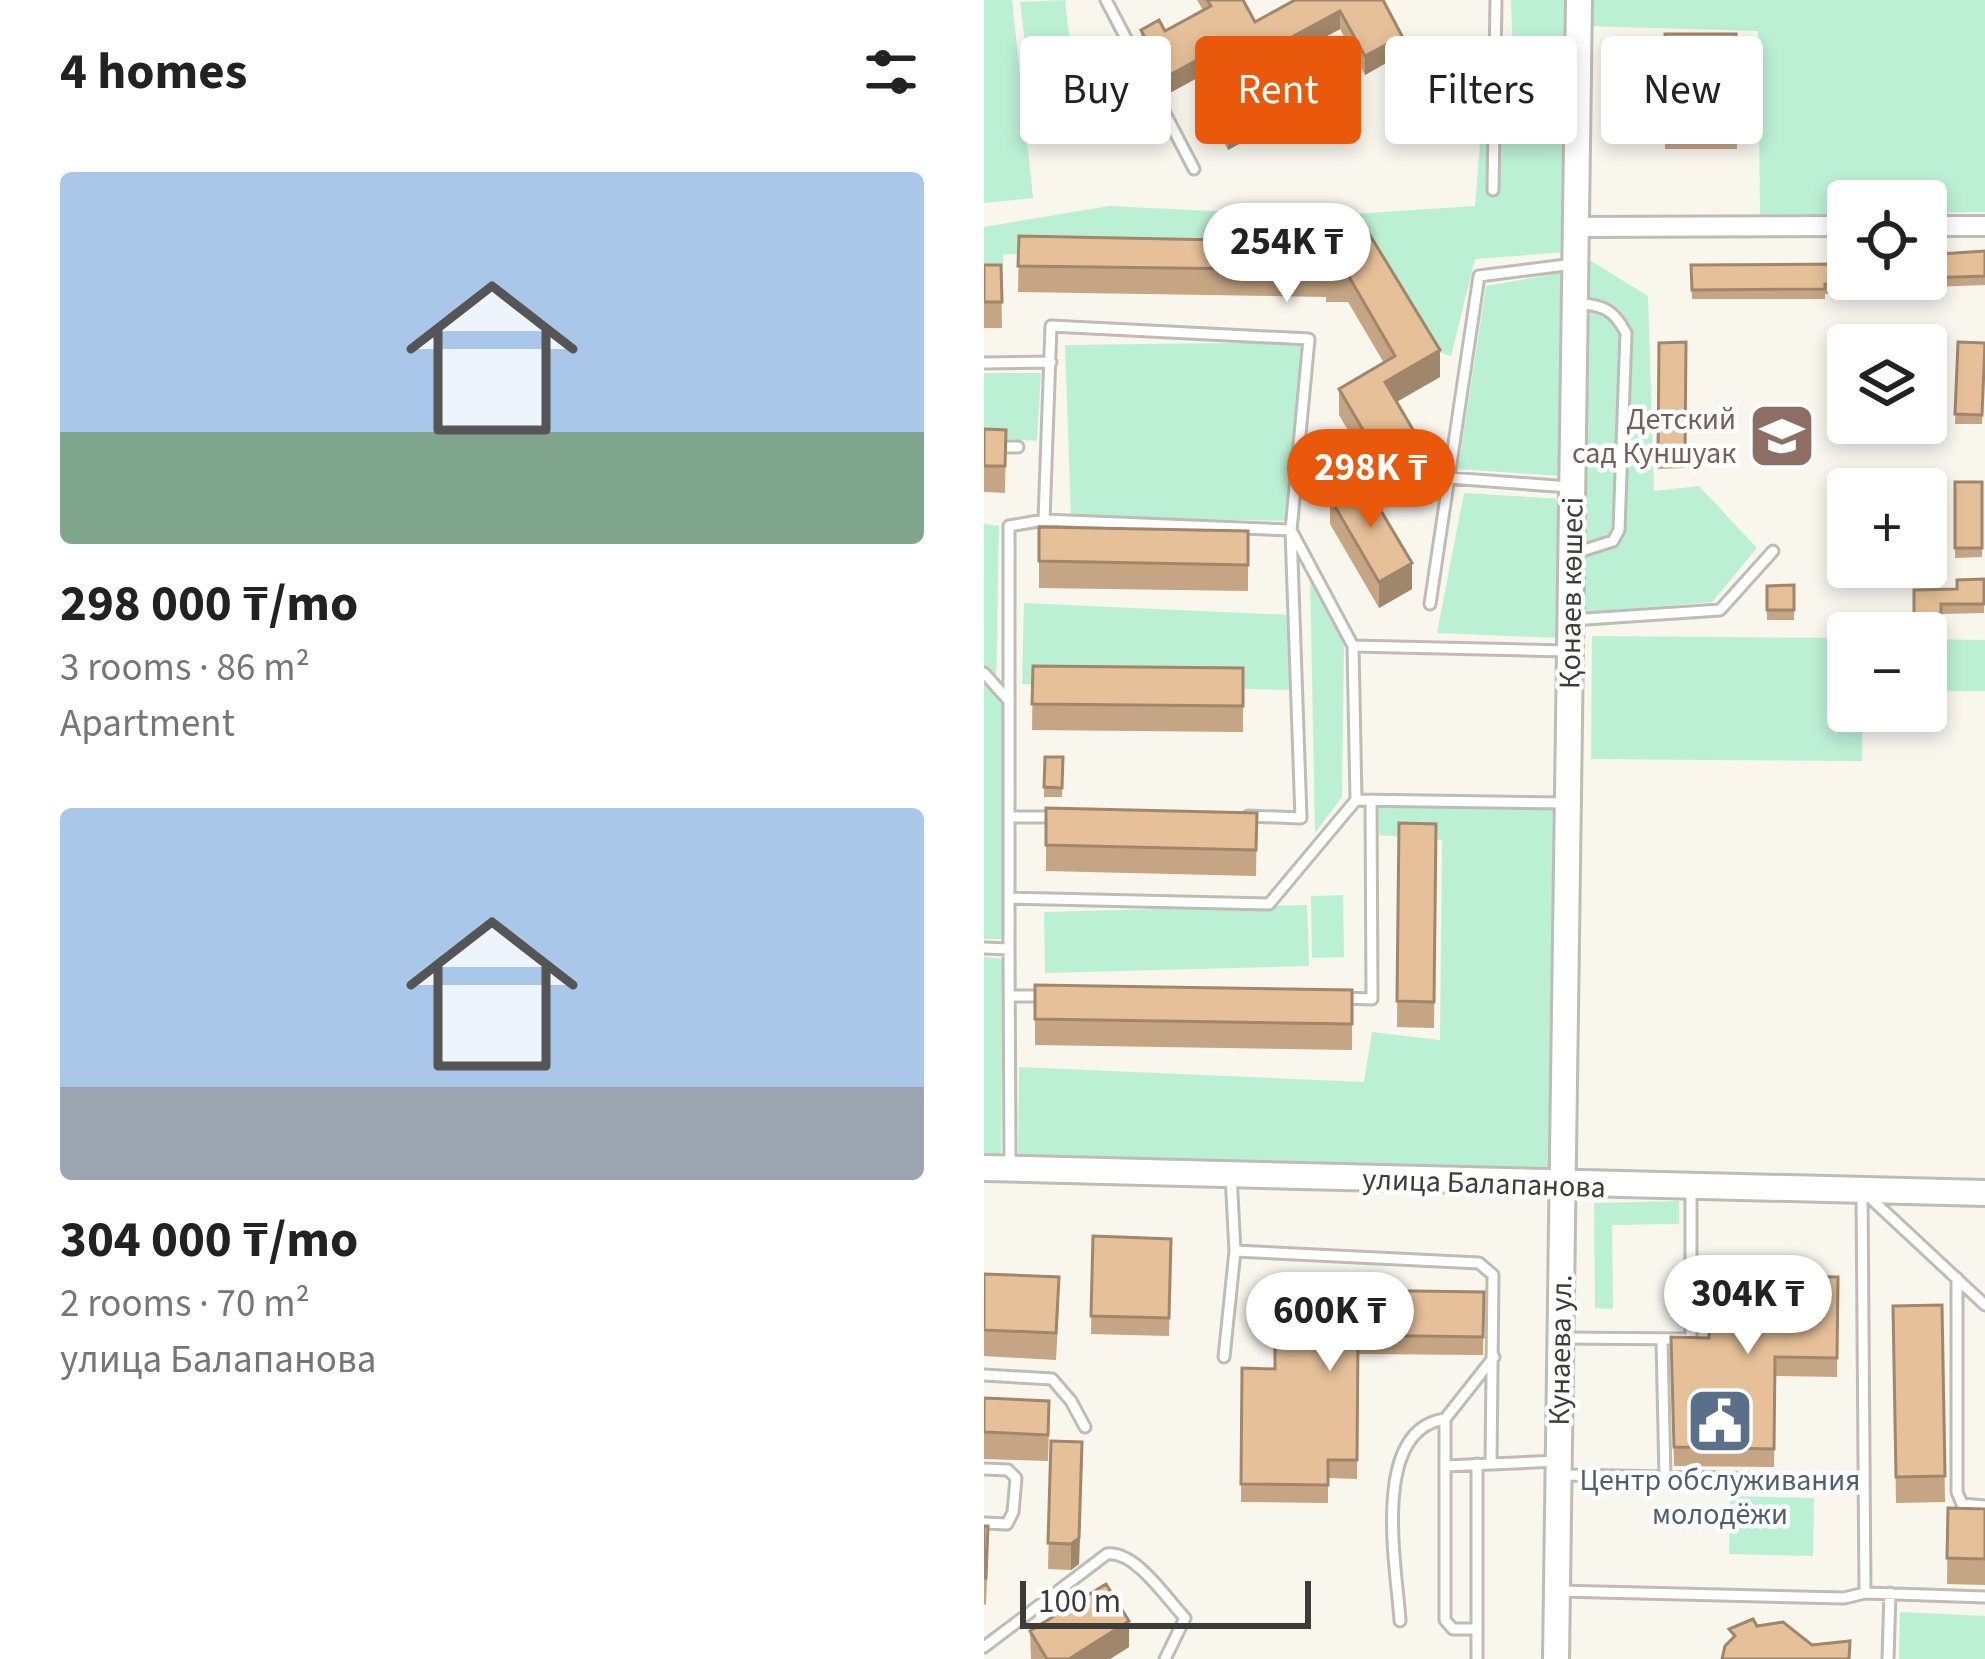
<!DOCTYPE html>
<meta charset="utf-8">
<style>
body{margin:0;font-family:"Source Sans 3",sans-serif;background:#f6f6f6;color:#222;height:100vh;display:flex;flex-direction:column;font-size:45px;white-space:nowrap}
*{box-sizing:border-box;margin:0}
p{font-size:39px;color:#767676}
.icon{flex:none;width:66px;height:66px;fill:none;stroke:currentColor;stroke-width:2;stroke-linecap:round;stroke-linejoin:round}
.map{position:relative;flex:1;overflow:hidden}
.side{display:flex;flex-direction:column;background:#fff;width:984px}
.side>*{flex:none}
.guide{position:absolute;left:36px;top:36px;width:783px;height:108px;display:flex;gap:24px}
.fabs{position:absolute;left:843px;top:180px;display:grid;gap:24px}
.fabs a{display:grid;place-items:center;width:120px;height:120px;border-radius:12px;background:#fff;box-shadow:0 6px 18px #0003;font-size:60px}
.scale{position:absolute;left:36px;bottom:30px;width:291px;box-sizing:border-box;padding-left:12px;border:6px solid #3d3c38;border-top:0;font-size:33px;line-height:42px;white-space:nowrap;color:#3d3c38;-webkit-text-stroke:9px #fff;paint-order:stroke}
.price{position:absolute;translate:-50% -102px;padding:0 27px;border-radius:42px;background:#fff;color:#222;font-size:39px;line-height:78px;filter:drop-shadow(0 3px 6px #0008)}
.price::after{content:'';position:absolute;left:50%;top:72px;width:36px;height:27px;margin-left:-18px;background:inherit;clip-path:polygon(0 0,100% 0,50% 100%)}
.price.current{background:#ea580c;color:#fff}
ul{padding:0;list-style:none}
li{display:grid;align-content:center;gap:24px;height:636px;padding:0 60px}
li span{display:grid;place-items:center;height:372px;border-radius:12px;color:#555}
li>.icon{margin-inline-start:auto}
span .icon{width:216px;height:216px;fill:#fffc;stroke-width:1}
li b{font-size:51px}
h2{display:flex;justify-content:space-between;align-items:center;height:144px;padding:0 60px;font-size:51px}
.chip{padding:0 42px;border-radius:12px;background:#fff;box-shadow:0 6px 18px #0003;font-size:42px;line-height:108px}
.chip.current{background:#ea580c;color:#fff}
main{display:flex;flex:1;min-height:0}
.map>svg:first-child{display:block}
.green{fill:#bcf0d5}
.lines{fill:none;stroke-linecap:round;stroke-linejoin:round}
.service-casing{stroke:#bebcb3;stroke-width:15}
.minor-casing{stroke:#bebcb3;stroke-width:24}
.tertiary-casing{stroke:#bebcb3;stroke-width:30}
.service{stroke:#fff;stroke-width:9}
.minor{stroke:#fff;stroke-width:18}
.tertiary{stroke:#fff;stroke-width:24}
.wall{fill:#c5a583}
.shaded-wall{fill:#a0866a}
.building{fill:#e5c098;stroke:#a0866a;stroke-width:3}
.labels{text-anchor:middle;stroke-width:9;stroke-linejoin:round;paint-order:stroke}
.education-label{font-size:30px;fill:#785e54;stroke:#fff;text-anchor:end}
.street-label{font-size:30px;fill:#3d3c38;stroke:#fff}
.service-label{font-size:30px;fill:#4e5e75;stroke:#fff}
</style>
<main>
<section class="side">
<h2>4 homes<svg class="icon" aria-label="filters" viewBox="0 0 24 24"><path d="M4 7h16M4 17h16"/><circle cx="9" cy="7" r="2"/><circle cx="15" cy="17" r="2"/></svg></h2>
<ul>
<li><span style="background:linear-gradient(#a9c7e8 70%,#7fa58c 0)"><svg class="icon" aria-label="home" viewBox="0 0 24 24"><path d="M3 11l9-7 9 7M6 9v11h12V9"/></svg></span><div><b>298 000 ₸/mo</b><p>3 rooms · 86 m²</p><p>Apartment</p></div></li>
<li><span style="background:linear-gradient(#a9c7e8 75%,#9aa5b1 0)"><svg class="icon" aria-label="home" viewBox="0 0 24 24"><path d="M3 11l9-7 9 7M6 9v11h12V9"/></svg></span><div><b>304 000 ₸/mo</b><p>2 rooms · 70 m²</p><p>улица Балапанова</p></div></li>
</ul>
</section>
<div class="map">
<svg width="1001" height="1659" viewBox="0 0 1001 1659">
<rect width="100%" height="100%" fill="#f8f6ed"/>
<!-- green -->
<path class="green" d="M0,0H28L49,198L0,203Z
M81,0L97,136L53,141L36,2Z
M527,0H583L582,56L529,61Z
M605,0H1001V212L942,213V201H864V214L776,215L774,31L604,26Z
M581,72L584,252L491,259L467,356L452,351L394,262L19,254L18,292L0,293V227L125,206L338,216L491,206L501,81Z
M599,256L664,296L670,491L715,486L773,548L728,602L595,613Z
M576,273V476L474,469L502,286Z
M326,342L316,521L87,517L81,345Z
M0,373H57L53,441L0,438Z
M480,493L579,499L574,638L453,633Z
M0,524L15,526L12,687L0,672Z
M326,571L360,645L358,797L331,833Z
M40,603L307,615L305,690L38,684Z
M608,636L864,638V711H879L878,761L607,759Z
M942,639L1001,640V691H942Z
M0,681L19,702L20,939H0Z
M394,806L578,807L571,1181L34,1161L35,1067L380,1082L388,1032L456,1040L458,840L395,835Z
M359,895L360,957L328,958L327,896Z
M323,905L325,966L61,973L60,912Z
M0,957L19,959L17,1165L0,1164Z
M695,1201V1224L628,1225L629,1309L611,1308L610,1203Z
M746,1496L830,1498L829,1556L745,1554Z
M916,1612L1001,1616V1659H915Z"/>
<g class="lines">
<!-- service casing -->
<g class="service-casing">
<path id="service" d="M122,0L210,169
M509,190L512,0
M591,303C618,305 629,308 642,333L635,530L629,541L591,553
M0,363L67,362
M0,447H34
M465,478L585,487
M60,520L67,326L325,339L307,530L317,818L264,816
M446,604L495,276L590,264
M587,620L736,610L789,551
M369,646L372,800L579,803
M0,673L25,701
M25,817H74
M25,898L285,904L372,800
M0,948L25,949L26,1164
M25,949V526L60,520L307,530L369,646L582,651
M25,996H59
M358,998L388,999L387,800
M878,1191L881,1593L1001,1597
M882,1194L1001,1305
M251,1251L495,1263L509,1275L507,1464
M973,1278V1492L978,1504L1001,1506
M576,1338L707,1339V1187
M678,1341L681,1477
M240,1357L251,1251L247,1175
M0,1375L68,1379L87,1401L101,1427
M462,1466L574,1461
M0,1469L24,1470L32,1478L29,1512L23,1524L0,1523
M579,1475L796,1479
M575,1591L860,1598L881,1593
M416,1621C413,1569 385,1430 461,1419
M493,1629H469L461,1620V1419L510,1357
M0,1647L123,1554C152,1551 182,1598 201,1618L181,1659
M493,1659V1464
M904,1659L906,1593"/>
</g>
<!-- minor casing -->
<g class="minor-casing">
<path id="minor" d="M942,226H1001
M592,227L864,226"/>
</g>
<!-- tertiary casing -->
<g class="tertiary-casing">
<path id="tertiary" d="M0,1168L1001,1193
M572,1659L595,0"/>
</g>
<!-- service -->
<use href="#service" class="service"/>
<!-- minor -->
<use href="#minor" class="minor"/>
<!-- tertiary -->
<use href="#tertiary" class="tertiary"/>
</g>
<!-- wall -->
<path class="wall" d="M213,0H259L271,22L399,0L418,54L381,75L356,29L294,63L311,113L244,150L225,115V96L257,79L246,60L182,95L157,48V30L181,31L219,10Z
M681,34H752L753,149H681Z
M35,236L341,242L456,377L413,402L442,478L405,500L355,415V389L400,363L364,302H342V297L34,292Z
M1001,251V285L892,289V293L841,294V299H708L707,265L864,279H942V255Z
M0,265H17L18,328H0Z
M702,342L701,468L674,469L675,343Z
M974,342L1001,363L998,424H971Z
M0,429L22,430L21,493L0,492Z
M971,482H998V557L971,558Z
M346,498L428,589L395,608L346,524Z
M55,527L264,531V591L55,588Z
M1000,579V613L957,614V623L930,624V590L973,589Z
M810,585V620H783V586Z
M49,666L259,668V732L48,730Z
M61,757H79L78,797H60Z
M62,808L273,813L272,876L62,871Z
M415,823L452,824L450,1028L413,1027Z
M51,985L368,990V1050L51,1045Z
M109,1236L187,1239L185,1336L107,1334Z
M0,1274L75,1303L72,1360L0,1356Z
M854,1277L853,1377L791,1376L790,1467L690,1466L687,1337L725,1338Z
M291,1289L500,1292L499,1355L374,1354L373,1479L344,1478V1503L257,1502L258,1368L291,1369Z
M958,1305L961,1502L912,1503L909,1306Z
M0,1398L65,1427L64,1461L0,1459Z
M67,1441L98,1468L95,1564L87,1570L64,1569Z
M964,1508L1001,1509V1585L963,1584Z
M0,1526L4,1552L2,1605L0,1604Z
M46,1631L145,1647L126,1659H47Z"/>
<!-- shaded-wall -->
<path class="shaded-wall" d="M356,11V29L286,67V49Z
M418,36V54L381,75V56Z
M246,42V60L182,95V77Z
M311,95V113L244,150V131Z
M456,350V377L401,408V382Z
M442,452V478L405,500V474Z
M428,563V589L395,608V582Z
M98,1468L95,1564L87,1570V1544Z
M145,1621V1647L126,1659H85Z"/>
<!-- building -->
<path class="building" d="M223,0H259L271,22L311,0H399L418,36L381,56L356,11L286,49L311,95L244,131L225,96L264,75L246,42L182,77L157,30L175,20L181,31L227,6Z
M681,34H752L753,131H681Z
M384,232L456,350L401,382L442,452L405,474L355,389L411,356L364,275L342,276V270L34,266L35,236L341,242L342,237Z
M1001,251V276L942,278V255Z
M864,264V279H906H892V284H841V289L708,290L707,265Z
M0,265H17L18,302H0Z
M702,342L701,459H674L675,343Z
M974,342L1001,343L998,415L971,414Z
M0,429L22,430L21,466H0Z
M378,479L428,563L395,582L346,498Z
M971,482H998V548H971Z
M55,527L264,531V565L55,561Z
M1000,579V604H957V614H930V590L973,589V580Z
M810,585V610H783V586Z
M49,666L259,668V706L48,704Z
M61,757H79L78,788L60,787Z
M62,808L273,813L272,850L62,845Z
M415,823L452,824L450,1002L413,1001Z
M51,985L368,990V1024L51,1019Z
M109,1236L187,1239L185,1318L107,1316Z
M0,1274L75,1277L72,1333L0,1330Z
M726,1276L854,1277L853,1358L791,1357L790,1449L690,1447L687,1337L725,1338Z
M291,1289L500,1292L499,1337L374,1335L373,1460H344V1485L257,1484L258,1368L291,1369Z
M958,1305L961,1476L912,1477L909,1306Z
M0,1398L65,1401L64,1435L0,1432Z
M67,1441L98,1442L95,1538L87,1544L64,1543Z
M964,1508L1001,1509V1559L963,1558Z
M0,1526H4L2,1578H0Z
M122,1584L145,1621L85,1659H63L46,1631Z
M769,1619L773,1626L799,1622L828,1645L866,1641L865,1659H738L741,1646L751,1636L745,1629Z"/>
<!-- icons -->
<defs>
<g id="school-square" transform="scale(3.45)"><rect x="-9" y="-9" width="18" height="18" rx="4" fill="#8d6e63" stroke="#fff"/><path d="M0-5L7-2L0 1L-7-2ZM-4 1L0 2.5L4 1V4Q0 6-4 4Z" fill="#fff"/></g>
<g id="civic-square" transform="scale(3.45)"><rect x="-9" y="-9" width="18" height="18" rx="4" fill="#5c6f8a" stroke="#fff"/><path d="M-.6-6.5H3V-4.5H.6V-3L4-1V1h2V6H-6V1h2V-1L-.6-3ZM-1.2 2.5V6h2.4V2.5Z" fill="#fff"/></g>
</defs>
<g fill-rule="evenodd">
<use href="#school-square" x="798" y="436"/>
<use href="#civic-square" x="736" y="1421"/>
</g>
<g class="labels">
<!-- education labels -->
<g class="education-label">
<text x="752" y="429">Детский<tspan x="752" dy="34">сад Куншуак</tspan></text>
</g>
<!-- street labels -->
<g class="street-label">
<text transform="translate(587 593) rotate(-89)" y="10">Қонаев көшесі</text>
<text transform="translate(500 1183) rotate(2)" y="10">улица Балапанова</text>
<text transform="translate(576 1350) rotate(-89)" y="10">Кунаева ул.</text>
</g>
<!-- service labels -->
<g class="service-label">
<text x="736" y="1490">Центр обслуживания<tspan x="736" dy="34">молодёжи</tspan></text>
</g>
</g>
</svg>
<div class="fabs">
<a><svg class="icon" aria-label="locate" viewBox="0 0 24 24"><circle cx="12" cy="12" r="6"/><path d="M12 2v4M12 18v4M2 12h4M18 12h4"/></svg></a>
<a><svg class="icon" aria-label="layers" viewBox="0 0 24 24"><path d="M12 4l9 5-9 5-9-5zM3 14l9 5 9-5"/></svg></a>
<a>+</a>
<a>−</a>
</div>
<div class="scale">100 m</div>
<b class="price" style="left:303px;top:305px">254K ₸</b>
<b class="price current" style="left:387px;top:531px">298K ₸</b>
<b class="price" style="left:764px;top:1357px">304K ₸</b>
<b class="price" style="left:346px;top:1374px">600K ₸</b>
<div class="guide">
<a class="chip">Buy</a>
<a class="chip current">Rent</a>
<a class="chip">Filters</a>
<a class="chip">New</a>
</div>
</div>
</main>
